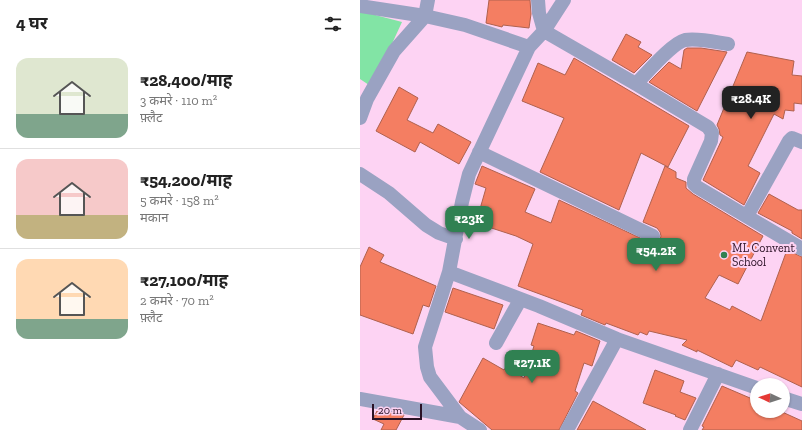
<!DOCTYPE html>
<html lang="hi">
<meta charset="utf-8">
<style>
body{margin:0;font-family:"Zilla Slab","Noto Sans Devanagari",serif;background:#f2f2f2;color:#222;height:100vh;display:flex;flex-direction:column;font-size:15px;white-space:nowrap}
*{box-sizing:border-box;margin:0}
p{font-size:13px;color:#767676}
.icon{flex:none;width:22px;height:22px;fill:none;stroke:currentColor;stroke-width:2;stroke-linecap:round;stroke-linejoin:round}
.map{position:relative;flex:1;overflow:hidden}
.drawer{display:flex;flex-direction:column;background:#fff;width:360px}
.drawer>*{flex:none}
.needle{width:26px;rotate:274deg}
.controls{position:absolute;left:390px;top:378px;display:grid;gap:8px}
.controls a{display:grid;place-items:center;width:40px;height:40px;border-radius:50%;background:#fff;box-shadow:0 1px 3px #0004;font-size:20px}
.scale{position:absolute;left:12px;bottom:10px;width:50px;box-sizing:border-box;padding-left:4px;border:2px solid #2b1226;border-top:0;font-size:11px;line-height:14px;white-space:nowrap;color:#2b1226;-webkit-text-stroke:3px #fdd3f3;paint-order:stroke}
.price{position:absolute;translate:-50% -34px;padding:0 9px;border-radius:8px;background:#308152;color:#fff;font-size:13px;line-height:26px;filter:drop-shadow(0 1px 2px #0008)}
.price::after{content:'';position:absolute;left:50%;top:24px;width:12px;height:9px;margin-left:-6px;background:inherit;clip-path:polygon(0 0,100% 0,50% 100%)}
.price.selected{background:#222;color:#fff}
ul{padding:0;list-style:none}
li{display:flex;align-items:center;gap:12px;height:100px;padding:0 16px}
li+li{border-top:1px solid #e0e0e0}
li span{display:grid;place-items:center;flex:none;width:112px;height:80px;border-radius:12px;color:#555}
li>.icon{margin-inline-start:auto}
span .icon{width:48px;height:48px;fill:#fffc;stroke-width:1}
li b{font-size:17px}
h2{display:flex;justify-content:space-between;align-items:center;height:48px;padding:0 16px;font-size:17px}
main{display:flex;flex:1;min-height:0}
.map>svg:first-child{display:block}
.green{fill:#82e4a5}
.building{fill:#f47e62;stroke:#af614e}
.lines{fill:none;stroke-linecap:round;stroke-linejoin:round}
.street{stroke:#9aa2c2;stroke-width:14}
.poi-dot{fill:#308152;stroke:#fdd3f3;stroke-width:1.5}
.labels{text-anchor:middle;stroke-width:4;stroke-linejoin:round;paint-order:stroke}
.poi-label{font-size:12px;fill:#2b1226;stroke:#fdd3f3;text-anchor:start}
</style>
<main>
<section class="drawer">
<h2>4 घर<svg class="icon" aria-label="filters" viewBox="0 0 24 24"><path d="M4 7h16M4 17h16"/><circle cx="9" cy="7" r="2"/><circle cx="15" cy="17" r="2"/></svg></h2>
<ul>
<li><span style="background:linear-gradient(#dfe7d0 70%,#7fa58c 0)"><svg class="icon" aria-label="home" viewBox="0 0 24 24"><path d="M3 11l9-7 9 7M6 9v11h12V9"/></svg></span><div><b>₹28,400/माह</b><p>3 कमरे · 110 m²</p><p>फ़्लैट</p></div></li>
<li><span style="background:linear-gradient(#f6c9c9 70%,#c2b280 0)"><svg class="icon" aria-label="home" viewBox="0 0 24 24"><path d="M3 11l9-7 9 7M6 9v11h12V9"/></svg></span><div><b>₹54,200/माह</b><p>5 कमरे · 158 m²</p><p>मकान</p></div></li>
<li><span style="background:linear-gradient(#ffd9b3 75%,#7fa58c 0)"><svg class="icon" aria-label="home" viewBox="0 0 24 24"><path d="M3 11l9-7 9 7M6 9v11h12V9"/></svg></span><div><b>₹27,100/माह</b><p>2 कमरे · 70 m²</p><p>फ़्लैट</p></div></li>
</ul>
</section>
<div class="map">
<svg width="442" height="430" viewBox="0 0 442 430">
<rect width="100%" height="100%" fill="#fdd3f3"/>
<!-- green -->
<path class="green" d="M0,11L42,22L12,87L0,79Z"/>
<!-- building -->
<path class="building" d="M129,0H170L171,14L169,28L143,25L142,27L126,23Z
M266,34L281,42L278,47L292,55L274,73L252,60Z
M327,48H341L367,52L337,111L289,82L309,62L321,69L324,50Z
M387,52L434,61L432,75L442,76V104L434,103V111L425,110L423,119L414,114L388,166L400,173L384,205L343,180L363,137L360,135L359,129L357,125Z
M214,58L329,126L308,167L281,153L259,210L180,172L204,118L162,101L178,63L205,75Z
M39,87L58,98L47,120L73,133L78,124L111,142L99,164L60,142L55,152L16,131Z
M122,166L175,189L165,212L191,223L199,200L293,244L297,243L300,240L301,236L300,232L297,228L283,222L305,166L316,172V178L326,182V188L333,194L403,236L378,284L359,275L345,298L370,310L372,306L401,321L427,250L442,257V387L400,367L398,370L376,360L372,367L337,350V352L322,345L327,340L289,331L287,335L280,332L278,335L246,323L245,325L221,315L223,310L158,286L173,244L156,236L116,223L126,188L115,184Z
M409,194L438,210H442V239L432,233V231L398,213Z
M9,247L24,255L20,262L76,286L69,307L63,305L53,334L0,315V267Z
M93,288L143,305L134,329L85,312Z
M178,323L214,335L216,331L240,341L232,366L224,363L215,391L218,393L199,430H132L99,402L123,358L144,370L146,367L164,378L174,346L171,345Z
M295,370L324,381L320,392L336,398L325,420L315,416L316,415L283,403Z
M362,386L397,401V411H420L442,421V430H342L344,427L342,426Z
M233,401L286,430H217Z
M17,411L44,415L36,430H21L24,424L13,419Z"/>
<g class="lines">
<!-- street -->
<path class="street" d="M178,0L179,13L184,31L276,84L348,127L352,133L351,141L334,179V184L337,187L442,249
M0,6L65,16L105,25L169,47
M276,84C286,74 312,43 325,40C339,38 355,42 368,44
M0,118L7,99L34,51L65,16L68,0
M119,152L293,236
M0,174L29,193L66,225L79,233L96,239
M387,216L429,141L432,138L442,142
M89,272L179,306L257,339L397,388
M136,343L160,300
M423,398L442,404
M0,399L100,417
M120,430L100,417L70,377L67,367L65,347L89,272L102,202L109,174L169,47L184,31L204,0
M207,430L257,339
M330,430L358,374"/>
</g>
<!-- markers -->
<circle class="poi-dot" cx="364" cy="255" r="4"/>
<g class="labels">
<!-- poi labels -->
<g class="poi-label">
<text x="372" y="252">ML Convent<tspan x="372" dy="14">School</tspan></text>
</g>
</g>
</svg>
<div class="controls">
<a><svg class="needle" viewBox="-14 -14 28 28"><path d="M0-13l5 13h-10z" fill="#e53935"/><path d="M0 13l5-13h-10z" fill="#767676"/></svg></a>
</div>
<div class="scale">20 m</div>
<b class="price selected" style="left:391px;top:120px">₹28.4K</b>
<b class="price" style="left:109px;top:240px">₹23K</b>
<b class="price" style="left:296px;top:272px">₹54.2K</b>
<b class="price" style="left:172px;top:384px">₹27.1K</b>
</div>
</main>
